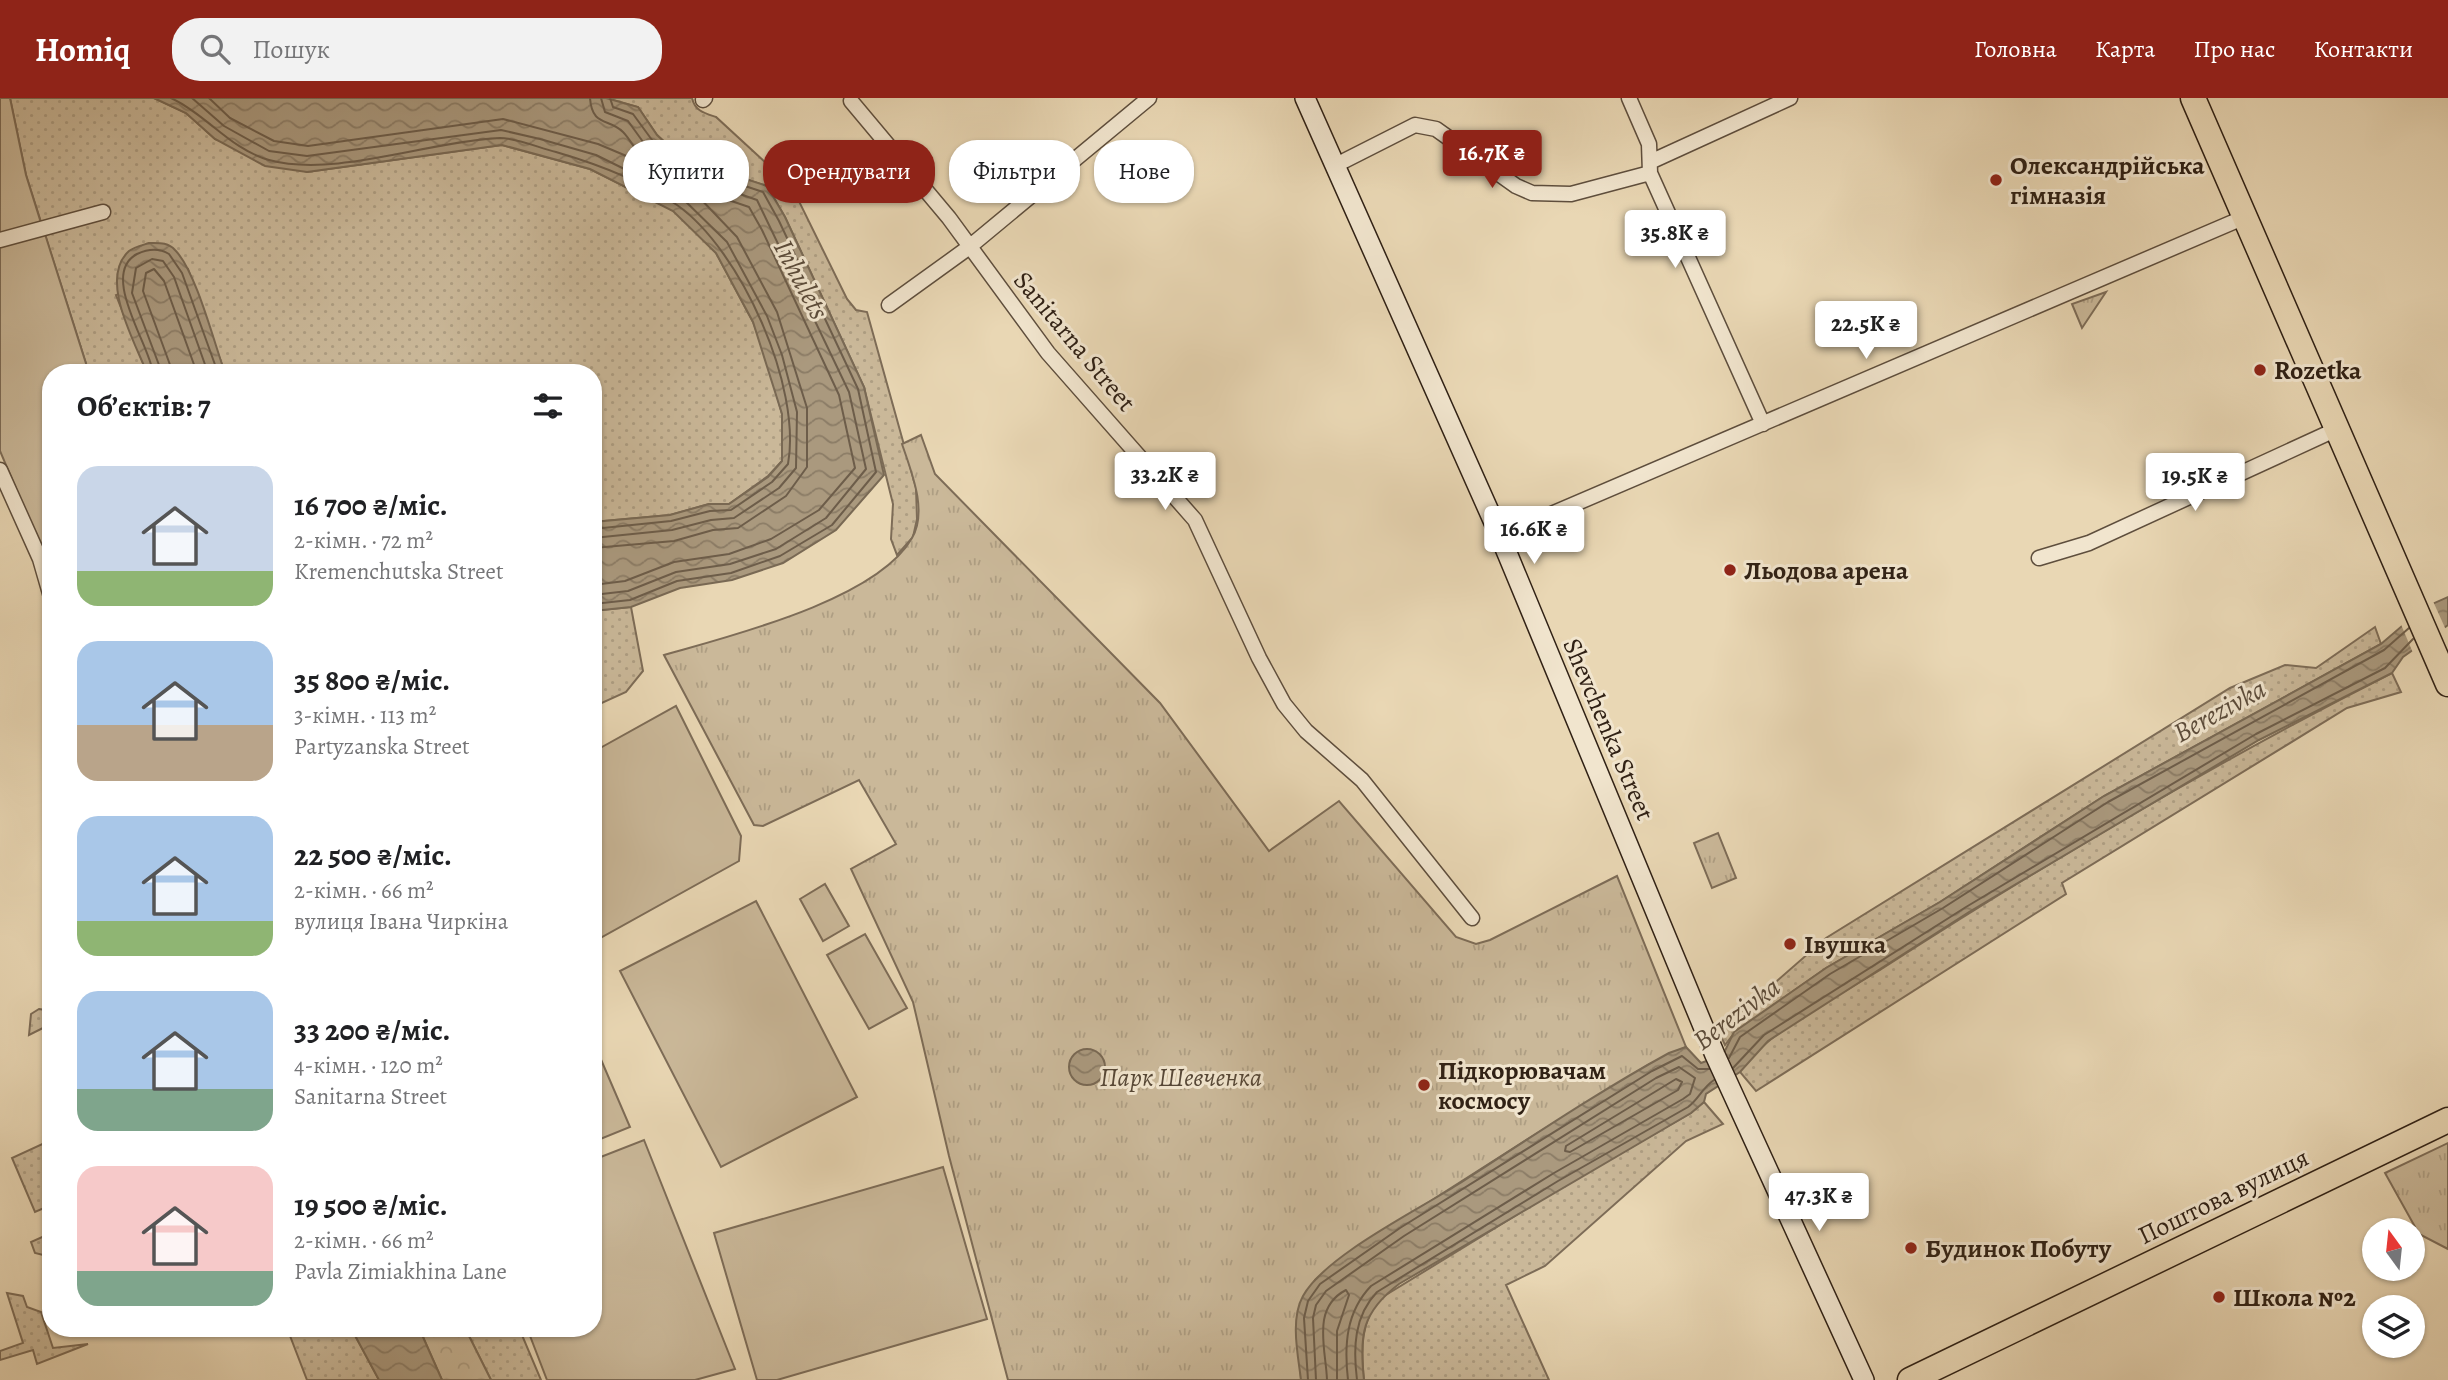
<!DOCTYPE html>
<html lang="uk">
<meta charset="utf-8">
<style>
body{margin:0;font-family:Alegreya,serif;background:#f2f2f2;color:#202124;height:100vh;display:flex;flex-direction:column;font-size:26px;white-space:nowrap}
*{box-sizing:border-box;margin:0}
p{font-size:23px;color:#757577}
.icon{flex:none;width:38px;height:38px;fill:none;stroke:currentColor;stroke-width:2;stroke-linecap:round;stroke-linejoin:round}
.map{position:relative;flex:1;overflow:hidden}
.panel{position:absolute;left:42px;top:266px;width:560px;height:973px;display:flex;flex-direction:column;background:#fff;border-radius:28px;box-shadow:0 2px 5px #0004}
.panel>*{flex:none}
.hud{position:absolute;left:623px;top:42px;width:665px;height:63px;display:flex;gap:14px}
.needle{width:46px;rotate:345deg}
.tools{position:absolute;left:2362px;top:1120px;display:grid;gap:14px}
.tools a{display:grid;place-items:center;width:63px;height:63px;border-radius:50%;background:#fff;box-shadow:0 2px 5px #0004;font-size:35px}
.price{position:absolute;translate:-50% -60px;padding:0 16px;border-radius:7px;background:#fff;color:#222;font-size:23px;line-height:46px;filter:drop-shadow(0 2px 4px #0008)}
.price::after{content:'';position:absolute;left:50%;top:42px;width:21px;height:16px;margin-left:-10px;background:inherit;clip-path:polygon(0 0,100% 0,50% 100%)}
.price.current{background:#8f2418;color:#fff}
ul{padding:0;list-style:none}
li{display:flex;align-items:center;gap:21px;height:175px;padding:0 35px}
li span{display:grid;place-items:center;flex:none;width:196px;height:140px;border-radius:21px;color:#555}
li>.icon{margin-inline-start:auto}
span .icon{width:84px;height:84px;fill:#fffc;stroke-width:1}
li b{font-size:30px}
h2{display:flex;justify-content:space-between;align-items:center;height:84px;padding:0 35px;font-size:30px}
.chip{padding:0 24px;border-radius:28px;background:#fff;box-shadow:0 2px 5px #0004;font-size:24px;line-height:63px}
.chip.current{background:#8f2418;color:#fff}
header{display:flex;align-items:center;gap:42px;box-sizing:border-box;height:98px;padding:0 35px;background:#8f2418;color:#fff}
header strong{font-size:33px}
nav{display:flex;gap:38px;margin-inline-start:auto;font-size:24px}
.search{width:490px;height:63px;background:#f2f2f2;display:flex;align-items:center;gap:18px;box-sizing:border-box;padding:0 24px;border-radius:28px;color:#757577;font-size:26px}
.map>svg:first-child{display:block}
.grass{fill:url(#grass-dots);stroke:#7d6c57;stroke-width:2}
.forest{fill:url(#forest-crowns);stroke:#7d6c57;stroke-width:2}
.park{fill:url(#park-tufts);stroke:#7d6c57;stroke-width:2}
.garden{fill:#cab899;stroke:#7d6c57;stroke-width:2}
.water{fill:url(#water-waves);stroke:#796954;stroke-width:2}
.pier{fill:#e9d7b4}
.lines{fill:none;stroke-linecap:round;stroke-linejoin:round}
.shore{stroke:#6d5d4a;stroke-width:2}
.street-casing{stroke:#5e4e3d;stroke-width:17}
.secondary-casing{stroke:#302115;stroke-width:22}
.highway-casing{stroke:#302115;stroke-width:27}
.street{stroke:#f1e5ce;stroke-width:14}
.secondary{stroke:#f1e5ce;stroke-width:19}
.highway{stroke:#e9d7b4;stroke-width:24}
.poi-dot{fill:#8f2418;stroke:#f1e5ce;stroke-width:2.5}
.labels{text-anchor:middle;stroke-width:6;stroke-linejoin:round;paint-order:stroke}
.poi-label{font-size:26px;font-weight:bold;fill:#302115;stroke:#f1e5ce;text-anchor:start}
.street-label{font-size:26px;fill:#302115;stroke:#f1e5ce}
.park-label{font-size:26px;font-style:italic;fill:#564736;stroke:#f1e5ce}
.water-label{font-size:28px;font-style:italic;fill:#5b4b3a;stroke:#f1e5ce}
</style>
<header>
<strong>Homiq</strong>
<div class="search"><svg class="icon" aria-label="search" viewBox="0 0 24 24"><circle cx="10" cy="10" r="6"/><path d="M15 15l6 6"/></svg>Пошук</div>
<nav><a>Головна</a><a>Карта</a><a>Про нас</a><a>Контакти</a></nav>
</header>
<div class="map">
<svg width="2448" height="1282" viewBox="0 0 2448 1282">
<defs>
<pattern id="grass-dots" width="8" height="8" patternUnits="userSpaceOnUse" patternTransform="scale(1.75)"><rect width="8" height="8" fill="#cab899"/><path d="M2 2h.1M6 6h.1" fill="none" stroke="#ae9e83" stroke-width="1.8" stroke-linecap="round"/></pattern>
<pattern id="forest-crowns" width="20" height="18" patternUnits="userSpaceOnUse" patternTransform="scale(1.75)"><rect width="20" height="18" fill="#cab899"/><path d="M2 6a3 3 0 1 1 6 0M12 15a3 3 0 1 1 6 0" fill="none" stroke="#ae9e83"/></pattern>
<pattern id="park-tufts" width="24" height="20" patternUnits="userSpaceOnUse" patternTransform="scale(1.75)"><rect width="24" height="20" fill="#cab899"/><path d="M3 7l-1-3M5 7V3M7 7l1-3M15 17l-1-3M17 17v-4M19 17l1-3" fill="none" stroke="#ae9e83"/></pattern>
<pattern id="water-waves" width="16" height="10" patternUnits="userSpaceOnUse" patternTransform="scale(1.75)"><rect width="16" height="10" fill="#aa997e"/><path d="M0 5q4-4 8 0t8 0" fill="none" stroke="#8b7c66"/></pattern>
</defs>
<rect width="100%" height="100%" fill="#e9d7b4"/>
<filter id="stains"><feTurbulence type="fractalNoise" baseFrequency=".00286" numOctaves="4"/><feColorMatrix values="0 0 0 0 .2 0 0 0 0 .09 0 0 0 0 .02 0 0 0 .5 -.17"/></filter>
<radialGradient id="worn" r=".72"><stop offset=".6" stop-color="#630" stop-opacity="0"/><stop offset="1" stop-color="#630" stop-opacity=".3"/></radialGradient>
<!-- grass -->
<path class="grass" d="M10,0H154L186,15L215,41L307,74L502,47L590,71L674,113L716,155L753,224L767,262L782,316V363L768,378L729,406H709L670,417L593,424V275H225L188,171L116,197L147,275H89L26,77Z
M606,0H692C695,13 704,15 716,19L792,89L847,201L856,212L867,214L916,390L917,421L913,439L897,457L891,441L893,406L864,289L785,119L767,88L682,60L657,37L638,9Z
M631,509L643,573L626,594L593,609V513Z
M2375,529L2381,546L2104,698L1940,804L1826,870L1735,934L1725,947L1720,936L1730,924L1826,840L2230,590L2285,567L2316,570Z
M2392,575L2401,594L2347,610L2062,785L2066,796L1756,993L1740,974C1764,935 1840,897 1880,872C2046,765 2216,664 2392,575Z
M39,911L45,912L51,926L29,937L31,916Z
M1704,1004L1723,1026L1686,1043L1545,1168L1506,1187L1549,1282H1364C1361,1252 1360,1222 1381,1200L1562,1089L1691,1015Z
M51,1042V1107L35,1114L12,1060Z
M51,1135V1159L35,1155L31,1144Z
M7,1195L23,1198L27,1209L41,1214L53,1250L88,1246L37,1266L33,1252L0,1262V1253L23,1245Z
M287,1230H351L379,1282H307Z
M465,1230H519L541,1282H491Z"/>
<!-- forest -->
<path class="forest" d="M419,1230H465L491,1282H442Z"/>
<!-- park -->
<path class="park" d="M2106,194L2082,230L2072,206Z
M921,337L935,376L1160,605L1269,753L1339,703L1456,839L1476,846L1490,842L1617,778L1686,949L1648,967L1531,1039L1349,1155L1315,1182L1297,1219L1301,1282H1008L949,1058L913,904L851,771L896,746L859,682L763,728L754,727L664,557C730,538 877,502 912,440C928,413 911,373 902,346Z
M1718,735L1736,780L1712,790L1694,745Z
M2448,1045V1151L2419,1136L2385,1075Z"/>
<!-- garden -->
<path class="garden" d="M0,0H10L26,77L41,125L0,135Z
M45,136L89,275H51V473L0,353V147Z
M676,608L741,738L739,763L593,844V654Z
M825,786L849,828L823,843L800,801Z
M756,803L857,999L721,1069L620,873Z
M865,836L907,910L869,931L827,857Z
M593,943L630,1029L593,1044Z
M644,1042L735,1271L695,1282H547L527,1230H593V1062Z
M943,1069L987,1221L777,1282H757L714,1135Z"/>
<!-- water -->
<path class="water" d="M154,0H606L638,9L657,37L682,60L767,88L785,119L864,289L884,377L836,432L783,465L732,482L680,490L631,509L593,513V424L670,417L709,406H729L768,379L782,363V316L753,224L716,155L673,113L590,71L502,47L307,74L265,68L215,41L186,15Z
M149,145C159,145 168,144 175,152C196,173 214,245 225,275H147C135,244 98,181 129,153C134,149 143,147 149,145Z
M2448,499V527L2403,559L2392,575L2259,642L1969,814L1768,943L1740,974L1706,996L1704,1004L1691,1015L1399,1186C1362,1214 1359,1237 1364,1282H1301C1298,1257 1290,1221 1303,1198C1325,1158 1416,1113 1457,1087C1527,1042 1596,995 1669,955L1686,949L1701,965L1723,957L1734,934L1826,870L1940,804L2104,698L2381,546L2423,510Z
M1069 969a18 18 0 1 1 36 0a18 18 0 1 1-36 0Z
M351,1230H419L442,1282H379Z"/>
<!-- pier -->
<path class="pier" d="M2432,501L2446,532L2413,555L2400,524Z"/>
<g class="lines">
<!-- shore -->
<path class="shore" d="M171,0C206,16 230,51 269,62C335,80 430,43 500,40C517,40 539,50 556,54C597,66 642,83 677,107C741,152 802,289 788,366L772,384L731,412L710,413L671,423L593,431
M192,0L224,28L269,53L307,58L501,32L540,41L596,57L681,99L727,144L767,218L782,257L797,314L796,370L779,390L734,420L711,422L672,432L593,440
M209,0L230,20L274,43L308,48L503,21L598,46L643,65L644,61C635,53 631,42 623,34C609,20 592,29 590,0
M153,275C150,247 99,176 137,156C148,151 159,150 169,156L182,175L218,275
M162,275L132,195L136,170L152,161L163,163L174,179L208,275
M173,275L143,193L146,175L154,171L164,183L197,275
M593,450L674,443L713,432L738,430L786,398L807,369V310L777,214L737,139L694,94L699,92L749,109L762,132L839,297L855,370L819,412L771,441L729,456L674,464L625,483L593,487
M593,497L628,493L676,474L730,466L776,451L826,420L866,371L849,294L757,102L674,73L646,48L628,23L605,14L601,0
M593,506L630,502L677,483L731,475L780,458L832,427L876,374L858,291L779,123L763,94L679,66L652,42L633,16L613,9L610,0
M1729,960L1740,939L1830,876L1943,810L2108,704L2384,552L2409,530
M1733,970L1764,937L1966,809L2256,636L2385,570L2413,541
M1676,981L1682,984L1678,992L1570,1054L1565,1053L1566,1048Z
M1308,1282L1304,1220L1308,1203L1320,1186L1400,1130L1652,973L1682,958L1698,971H1709
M1316,1282L1313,1220L1316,1207L1326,1193L1404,1138L1656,980L1679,969L1695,980L1690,996L1683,1001L1554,1075L1371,1188C1346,1214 1344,1247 1348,1282
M1327,1282C1326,1251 1311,1210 1346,1192L1349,1197L1337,1233V1282
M1357,1282C1353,1250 1354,1218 1377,1194L1558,1083L1688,1009C1699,1001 1702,990 1714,982"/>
<!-- street casing -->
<g class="street-casing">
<path id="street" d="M1629,0L1649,46L1650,75L1763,326
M703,2L705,0
M851,3L949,120L1048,255L1195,422L1259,560L1284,606L1306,633L1362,682L1472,820
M1650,64L1790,0
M1336,67L1415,27L1436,31L1516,88L1532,95L1571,96L1650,75
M0,142L103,114
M889,207L968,150L1149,0
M0,372L40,461L51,499
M1500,438L2245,119
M2039,460L2089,445L2337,331"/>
</g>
<!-- secondary casing -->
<g class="secondary-casing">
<path id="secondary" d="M1305,0L1500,438L1715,957L1864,1282"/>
</g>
<!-- highway casing -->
<g class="highway-casing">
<path id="highway" d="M2193,0L2448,586
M1910,1282L2448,1022"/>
</g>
<!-- street -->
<use href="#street" class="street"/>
<!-- secondary -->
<use href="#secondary" class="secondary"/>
<!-- highway -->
<use href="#highway" class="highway"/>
</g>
<!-- markers -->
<g class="poi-dot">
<circle cx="1996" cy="82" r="7"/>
<circle cx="2260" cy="272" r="7"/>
<circle cx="1730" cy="472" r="7"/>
<circle cx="1790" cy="846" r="7"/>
<circle cx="1424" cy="987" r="7"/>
<circle cx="1911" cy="1150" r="7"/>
<circle cx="2219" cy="1199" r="7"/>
</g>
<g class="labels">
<!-- poi labels -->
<g class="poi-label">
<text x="2010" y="76">Олександрійська<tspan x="2010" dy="30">гімназія</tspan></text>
<text x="2274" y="281">Rozetka</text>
<text x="1744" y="481">Льодова арена</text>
<text x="1804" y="855">Івушка</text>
<text x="1438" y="981">Підкорювачам<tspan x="1438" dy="30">космосу</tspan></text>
<text x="1925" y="1159">Будинок Побуту</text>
<text x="2233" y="1208">Школа №2</text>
</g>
<!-- street labels -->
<g class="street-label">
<text transform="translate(1075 243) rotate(50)" y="9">Sanitarna Street</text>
<text transform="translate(1609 631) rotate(67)" y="9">Shevchenka Street</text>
<text transform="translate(2223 1098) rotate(-26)" y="9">Поштова вулиця</text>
</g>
<!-- park labels -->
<g class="park-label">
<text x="1181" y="988">Парк Шевченка</text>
</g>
<!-- water labels -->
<g class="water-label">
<text transform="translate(802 181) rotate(62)" y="10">Inhulets</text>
<text transform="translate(2219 612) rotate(-29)" y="10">Berezivka</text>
<text transform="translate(1736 915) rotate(-37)" y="10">Berezivka</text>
</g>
</g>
<rect width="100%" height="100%" filter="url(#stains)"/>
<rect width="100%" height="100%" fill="url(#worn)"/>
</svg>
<div class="tools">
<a><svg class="needle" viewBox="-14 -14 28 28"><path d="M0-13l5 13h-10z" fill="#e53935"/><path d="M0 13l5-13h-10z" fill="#757577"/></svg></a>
<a><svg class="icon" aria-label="layers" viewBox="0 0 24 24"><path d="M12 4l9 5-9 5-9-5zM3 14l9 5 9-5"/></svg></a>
</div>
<b class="price current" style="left:1492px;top:92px">16.7K ₴</b>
<b class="price" style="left:1675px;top:172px">35.8K ₴</b>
<b class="price" style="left:1866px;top:263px">22.5K ₴</b>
<b class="price" style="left:1165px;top:414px">33.2K ₴</b>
<b class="price" style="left:2195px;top:415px">19.5K ₴</b>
<b class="price" style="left:1534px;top:468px">16.6K ₴</b>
<b class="price" style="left:1819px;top:1135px">47.3K ₴</b>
<div class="hud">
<a class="chip">Купити</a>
<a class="chip current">Орендувати</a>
<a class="chip">Фільтри</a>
<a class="chip">Нове</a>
</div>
<section class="panel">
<h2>Об’єктів: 7<svg class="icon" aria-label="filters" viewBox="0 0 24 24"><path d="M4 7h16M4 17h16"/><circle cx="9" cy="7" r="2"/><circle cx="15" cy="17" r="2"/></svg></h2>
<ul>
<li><span style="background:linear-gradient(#c9d6e8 75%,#8fb573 0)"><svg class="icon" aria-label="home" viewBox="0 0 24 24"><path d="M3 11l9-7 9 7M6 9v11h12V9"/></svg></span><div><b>16 700 ₴/міс.</b><p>2-кімн. · 72 m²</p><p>Kremenchutska Street</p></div></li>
<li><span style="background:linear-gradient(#a9c7e8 60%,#b9a48a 0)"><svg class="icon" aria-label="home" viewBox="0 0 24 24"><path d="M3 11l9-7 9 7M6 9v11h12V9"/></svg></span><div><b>35 800 ₴/міс.</b><p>3-кімн. · 113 m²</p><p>Partyzanska Street</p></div></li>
<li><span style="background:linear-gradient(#a9c7e8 75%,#8fb573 0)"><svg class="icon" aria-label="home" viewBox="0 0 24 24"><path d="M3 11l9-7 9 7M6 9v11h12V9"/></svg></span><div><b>22 500 ₴/міс.</b><p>2-кімн. · 66 m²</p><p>вулиця Івана Чиркіна</p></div></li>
<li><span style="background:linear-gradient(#a9c7e8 70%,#7fa58c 0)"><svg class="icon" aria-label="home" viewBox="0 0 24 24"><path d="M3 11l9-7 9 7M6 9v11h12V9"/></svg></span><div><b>33 200 ₴/міс.</b><p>4-кімн. · 120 m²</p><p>Sanitarna Street</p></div></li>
<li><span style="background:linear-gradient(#f6c9c9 75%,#7fa58c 0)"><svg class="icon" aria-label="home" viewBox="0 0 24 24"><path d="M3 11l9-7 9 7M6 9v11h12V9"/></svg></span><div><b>19 500 ₴/міс.</b><p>2-кімн. · 66 m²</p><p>Pavla Zimiakhina Lane</p></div></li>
</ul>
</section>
</div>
